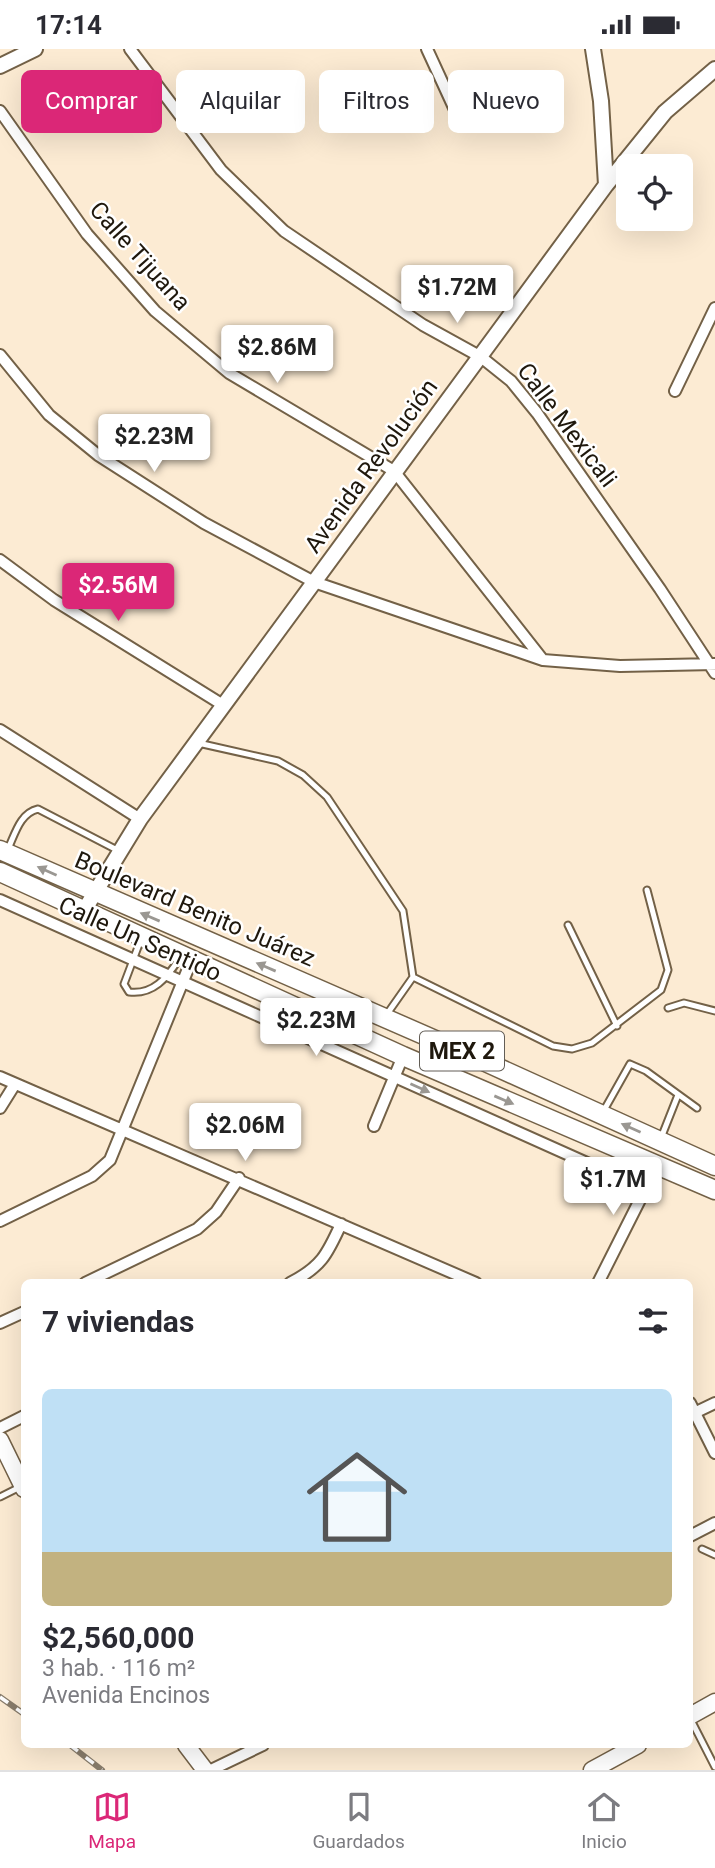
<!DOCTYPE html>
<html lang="es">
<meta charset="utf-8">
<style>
body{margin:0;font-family:Roboto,sans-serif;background:#f2f2f3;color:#2b2b33;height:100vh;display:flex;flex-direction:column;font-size:26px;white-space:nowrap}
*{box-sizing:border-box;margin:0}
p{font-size:23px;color:#7c7c81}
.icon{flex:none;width:38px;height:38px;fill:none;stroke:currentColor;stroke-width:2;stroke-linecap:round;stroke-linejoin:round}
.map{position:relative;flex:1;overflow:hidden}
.side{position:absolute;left:21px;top:1230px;width:672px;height:469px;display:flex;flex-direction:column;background:#fff;border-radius:10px;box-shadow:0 7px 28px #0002}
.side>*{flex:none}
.hud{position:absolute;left:21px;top:21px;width:674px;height:63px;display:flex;gap:14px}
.fabs{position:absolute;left:616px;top:105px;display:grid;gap:14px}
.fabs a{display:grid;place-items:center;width:77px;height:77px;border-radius:10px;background:#fff;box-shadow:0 7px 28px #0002;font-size:35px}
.price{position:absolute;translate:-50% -60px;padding:0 16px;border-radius:7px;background:#fff;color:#222;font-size:23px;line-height:46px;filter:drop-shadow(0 2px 4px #0008)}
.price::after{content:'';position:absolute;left:50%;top:42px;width:21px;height:16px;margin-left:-10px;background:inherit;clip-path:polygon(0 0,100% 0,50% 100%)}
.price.active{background:#db2777;color:#fff}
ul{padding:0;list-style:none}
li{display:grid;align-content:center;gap:14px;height:371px;padding:0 21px}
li+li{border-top:2px solid #e1e1e2}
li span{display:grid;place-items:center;height:217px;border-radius:10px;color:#555}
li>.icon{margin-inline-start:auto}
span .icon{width:126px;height:126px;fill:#fffc;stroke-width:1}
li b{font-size:30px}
h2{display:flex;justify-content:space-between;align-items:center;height:84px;padding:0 21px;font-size:30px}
.chip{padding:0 24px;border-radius:10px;background:#fff;box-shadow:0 7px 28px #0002;font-size:24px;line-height:63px}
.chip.active{background:#db2777;color:#fff}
.status{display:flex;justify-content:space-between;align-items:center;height:49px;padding:0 35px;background:#fff;direction:ltr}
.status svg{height:19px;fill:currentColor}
.tabs{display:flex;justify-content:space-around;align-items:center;height:98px;border-top:2px solid #e1e1e2;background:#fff;font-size:19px;color:#7c7c81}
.tabs a{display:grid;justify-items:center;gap:4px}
.tabs .active{color:#db2777}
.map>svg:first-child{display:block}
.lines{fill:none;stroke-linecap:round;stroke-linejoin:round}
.service-casing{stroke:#736147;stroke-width:9}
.minor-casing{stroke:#736147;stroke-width:14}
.tertiary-casing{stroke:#736147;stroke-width:18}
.secondary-casing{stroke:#736147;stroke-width:19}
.primary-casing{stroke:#736147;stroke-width:21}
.service{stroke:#fff;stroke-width:5}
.minor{stroke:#fff;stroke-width:10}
.tertiary{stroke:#fff;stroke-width:14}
.secondary{stroke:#fff;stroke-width:16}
.primary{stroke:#fff;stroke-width:18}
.rail-casing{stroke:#887c6b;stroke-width:6}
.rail{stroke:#fff;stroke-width:3.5;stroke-dasharray:10;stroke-linecap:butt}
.oneway{fill:#9a9792}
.labels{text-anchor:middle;stroke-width:5;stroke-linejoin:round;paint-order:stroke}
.shield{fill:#fff;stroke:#625d56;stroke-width:2}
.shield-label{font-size:23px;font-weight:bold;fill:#1f180d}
.street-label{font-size:24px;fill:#1f180d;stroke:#fff}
</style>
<div class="status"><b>17:14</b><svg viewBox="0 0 49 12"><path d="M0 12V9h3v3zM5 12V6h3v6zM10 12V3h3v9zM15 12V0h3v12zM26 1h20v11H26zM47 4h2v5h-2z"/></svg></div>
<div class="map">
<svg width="715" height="1721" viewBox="0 0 715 1721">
<rect width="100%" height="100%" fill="#fcebd3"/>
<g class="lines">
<!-- service casing -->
<g class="service-casing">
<path id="service" d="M198,694L278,712L303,726L327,748L403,862L413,928L387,965
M8,800C15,785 20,764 38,760L119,802
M568,876L617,977
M141,890L124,935L129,943C153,946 167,929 179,910
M413,928L553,997L572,1000L592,994L661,941L668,921L647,841
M668,959L684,954L715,962
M603,1063L630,1015L646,1022L697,1059
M661,1089L678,1046
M0,1448L20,1438
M702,1500L715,1506
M690,1669L715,1718"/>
</g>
<!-- minor casing -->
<g class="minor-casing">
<path id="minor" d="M130,0L221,121L284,182L423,276L481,308L511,332L537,364L660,540L715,624
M427,0L462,76
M0,62L87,185L155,262L229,324L394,422L543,611
M0,306L49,366L98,406L204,474L314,533L543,611L620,617L715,615
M675,342L715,259
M0,511L54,551L223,656
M0,681L140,770
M0,851L645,1140
M0,1028L476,1234
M0,1059L15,1035
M374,1077L403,1007
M0,1172L92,1127L110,1111L192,910
M85,1234L197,1180L216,1163L239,1129
M290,1234C321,1218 327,1206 341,1175
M598,1234L657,1117
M0,1274L24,1263
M690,1354L715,1404
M690,1366L715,1354
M0,1379L24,1367
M690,1487L715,1474
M211,1721L263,1696"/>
</g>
<!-- tertiary casing -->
<g class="tertiary-casing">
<path id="tertiary" d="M593,0L601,52L606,136
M0,17L35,0
M85,860L140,770L606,136L665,63L715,20"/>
</g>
<!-- secondary casing -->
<g class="secondary-casing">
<path id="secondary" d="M0,1391L24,1440
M690,1667L715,1653
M186,1696L205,1721
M592,1721L638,1696"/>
</g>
<!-- primary casing -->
<g class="primary-casing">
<path id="primary" d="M0,801L481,1011L715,1117
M0,823L403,1007L715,1141"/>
</g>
<!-- service -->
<use href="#service" class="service"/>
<!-- minor -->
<use href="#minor" class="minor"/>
<!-- tertiary -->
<use href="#tertiary" class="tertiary"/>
<!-- secondary -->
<use href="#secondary" class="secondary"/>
<!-- primary -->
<use href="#primary" class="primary"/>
<!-- rail casing -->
<g class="rail-casing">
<path id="rail" d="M0,1648L24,1665
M70,1696L102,1721"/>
</g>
<!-- rail -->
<use href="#rail" class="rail"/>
</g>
<!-- one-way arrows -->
<defs><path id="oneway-solid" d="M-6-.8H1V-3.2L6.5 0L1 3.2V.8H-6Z" transform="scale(1.75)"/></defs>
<g class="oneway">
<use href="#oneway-solid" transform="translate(47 822) rotate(-156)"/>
<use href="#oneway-solid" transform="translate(150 868) rotate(-157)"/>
<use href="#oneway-solid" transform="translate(266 918) rotate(-157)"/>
<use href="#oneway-solid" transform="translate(420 1039) rotate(24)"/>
<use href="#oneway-solid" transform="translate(504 1051) rotate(23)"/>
<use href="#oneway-solid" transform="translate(631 1079) rotate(-156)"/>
</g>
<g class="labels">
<!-- shield labels -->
<rect class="shield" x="420" y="982.5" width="84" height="39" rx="5"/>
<g class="shield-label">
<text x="462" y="1010">MEX 2</text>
</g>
<!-- street labels -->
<g class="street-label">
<text transform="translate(140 207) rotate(48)" y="8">Calle Tijuana</text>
<text transform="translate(567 376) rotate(53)" y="8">Calle Mexicali</text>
<text transform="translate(371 417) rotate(-54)" y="8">Avenida Revolución</text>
<text transform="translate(195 860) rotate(23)" y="8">Boulevard Benito Juárez</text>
<text transform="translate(140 890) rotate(24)" y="8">Calle Un Sentido</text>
</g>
</g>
</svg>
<div class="fabs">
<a><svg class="icon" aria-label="locate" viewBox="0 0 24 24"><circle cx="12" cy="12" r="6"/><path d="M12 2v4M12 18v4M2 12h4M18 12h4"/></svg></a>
</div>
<b class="price" style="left:457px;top:276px">$1.72M</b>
<b class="price" style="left:277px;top:336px">$2.86M</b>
<b class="price" style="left:154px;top:425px">$2.23M</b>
<b class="price active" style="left:118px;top:574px">$2.56M</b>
<b class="price" style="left:316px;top:1009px">$2.23M</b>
<b class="price" style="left:245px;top:1114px">$2.06M</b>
<b class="price" style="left:613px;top:1168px">$1.7M</b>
<div class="hud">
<a class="chip active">Comprar</a>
<a class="chip">Alquilar</a>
<a class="chip">Filtros</a>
<a class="chip">Nuevo</a>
</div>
<section class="side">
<h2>7 viviendas<svg class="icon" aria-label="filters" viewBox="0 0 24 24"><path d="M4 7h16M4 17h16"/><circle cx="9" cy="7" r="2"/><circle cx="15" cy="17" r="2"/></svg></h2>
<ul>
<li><span style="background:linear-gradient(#bfe0f5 75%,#c2b280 0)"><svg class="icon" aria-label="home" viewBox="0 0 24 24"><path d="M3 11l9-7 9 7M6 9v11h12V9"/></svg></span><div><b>$2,560,000</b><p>3 hab. · 116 m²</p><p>Avenida Encinos</p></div></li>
</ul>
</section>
</div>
<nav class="tabs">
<a class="active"><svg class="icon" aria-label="map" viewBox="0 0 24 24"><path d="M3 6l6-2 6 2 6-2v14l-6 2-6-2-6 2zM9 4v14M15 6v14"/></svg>Mapa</a>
<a><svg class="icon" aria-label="saved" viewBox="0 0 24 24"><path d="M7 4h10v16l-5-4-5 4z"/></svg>Guardados</a>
<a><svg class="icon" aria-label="home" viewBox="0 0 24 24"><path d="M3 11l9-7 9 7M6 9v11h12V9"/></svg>Inicio</a>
</nav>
